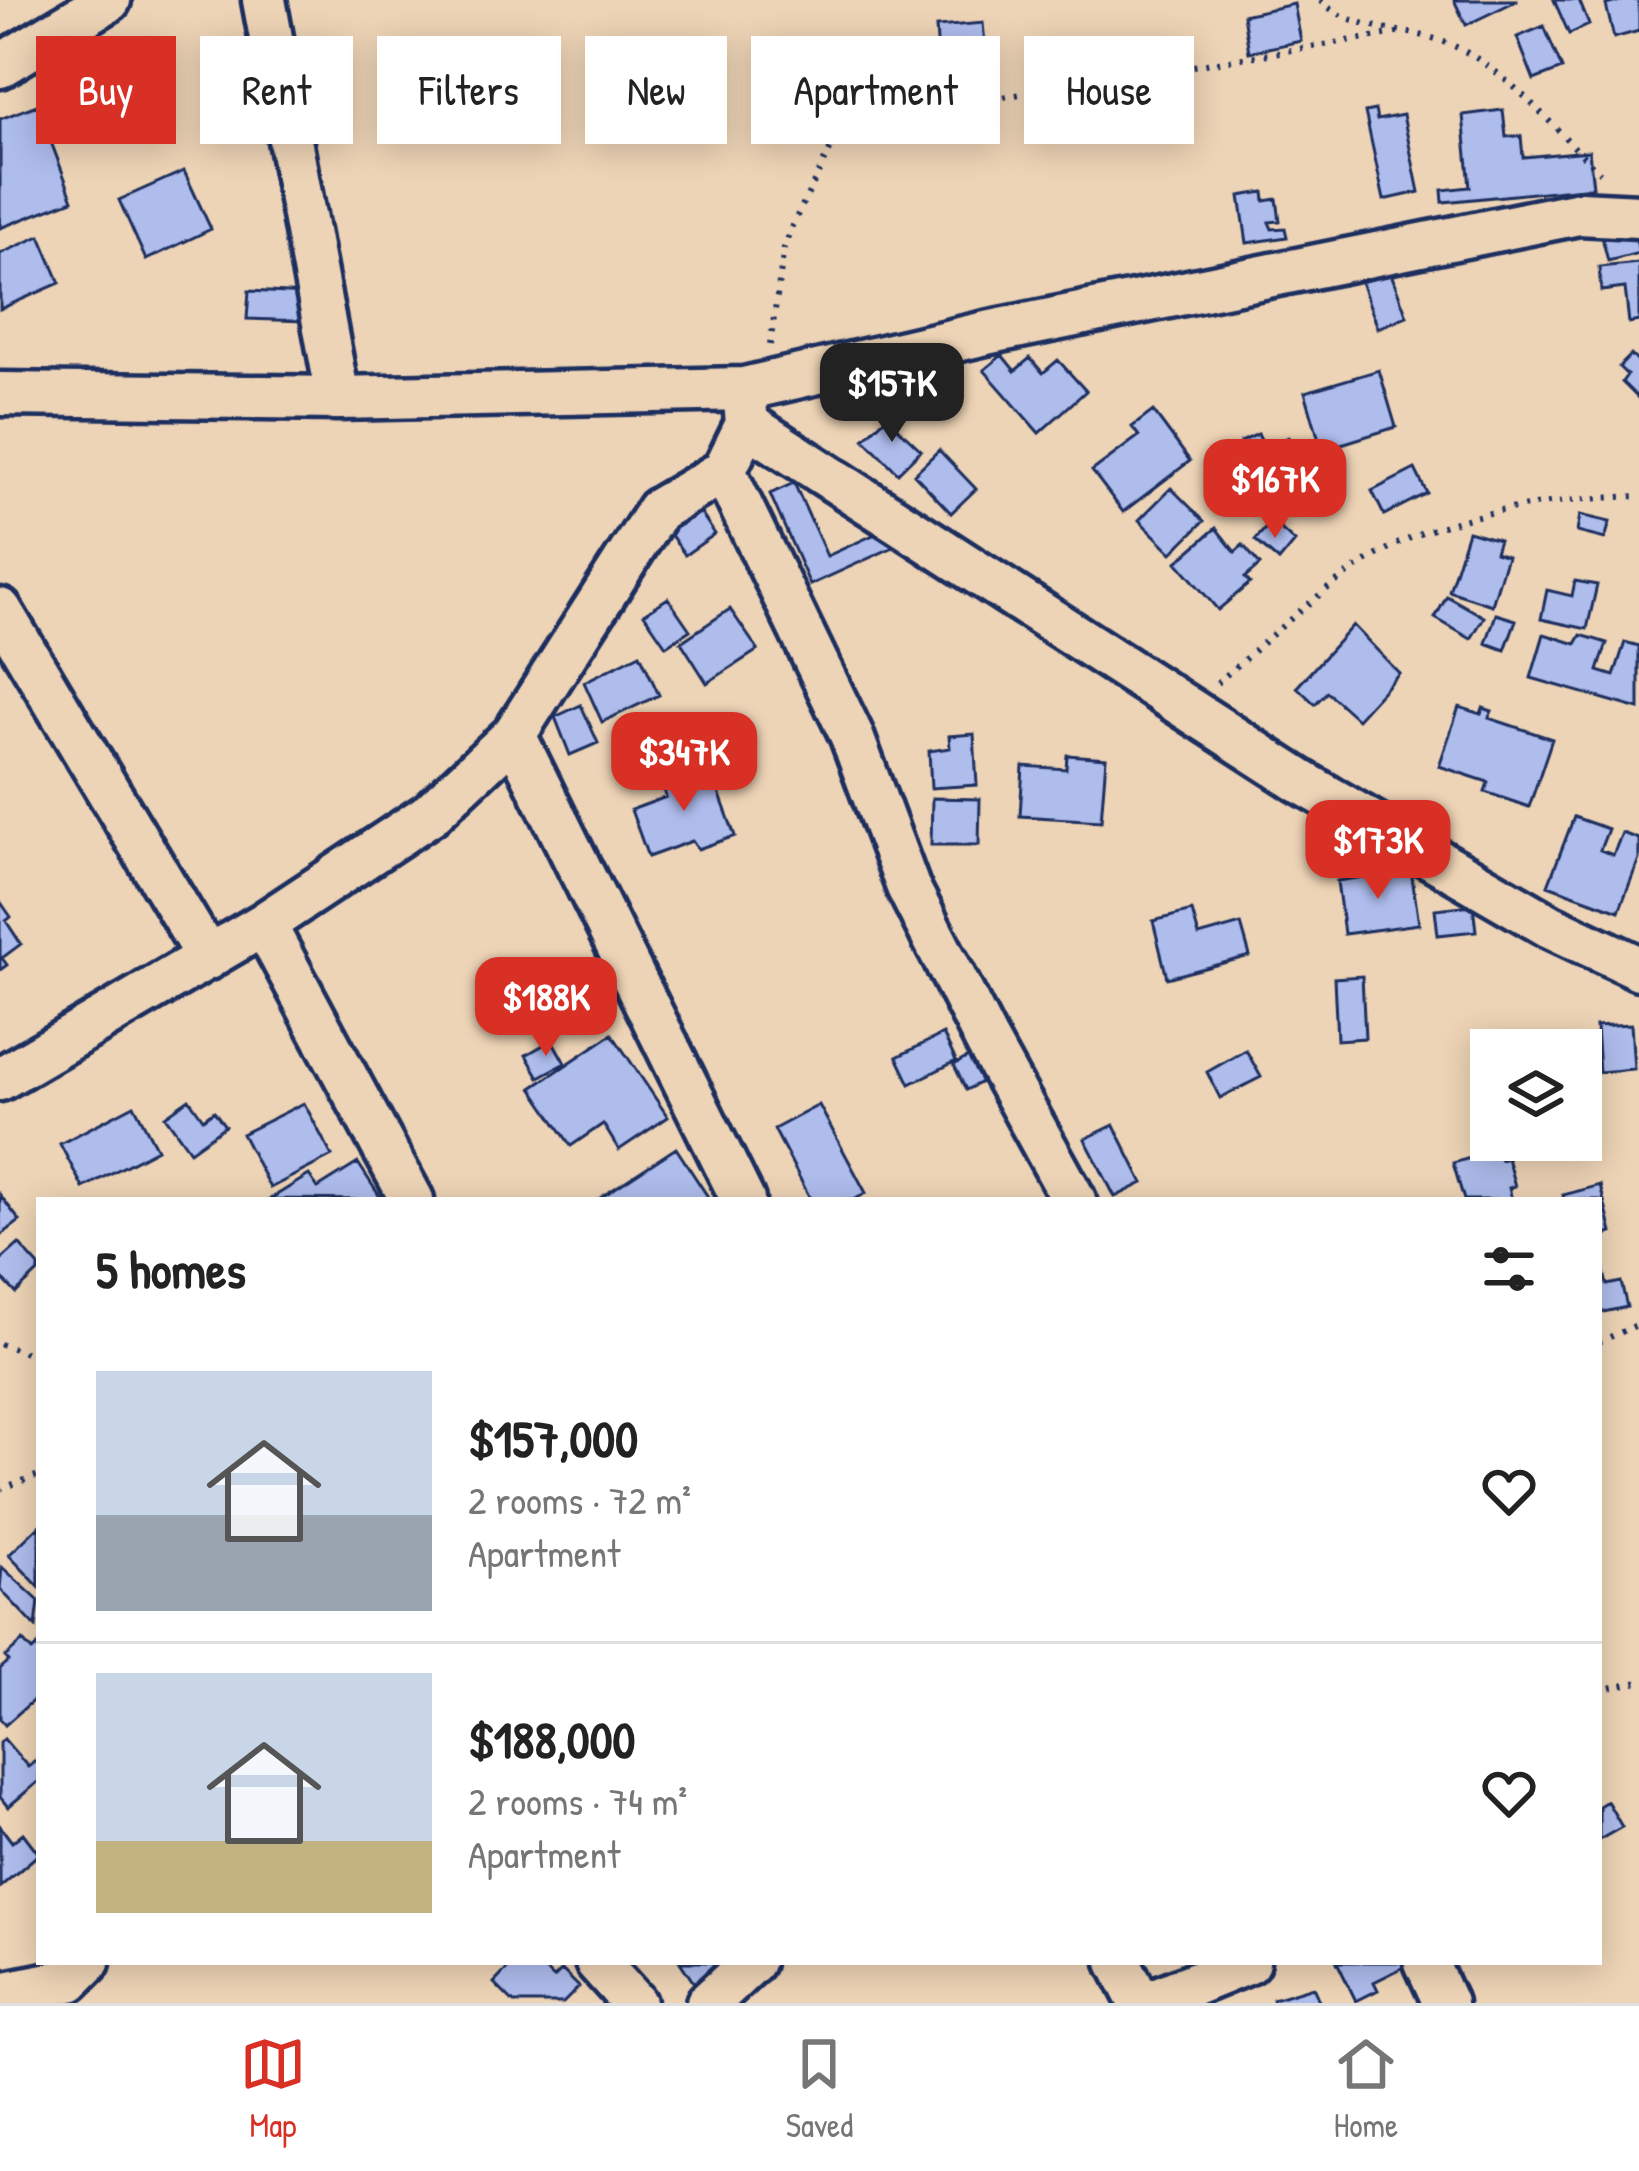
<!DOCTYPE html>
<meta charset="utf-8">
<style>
body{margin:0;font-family:"Patrick Hand",sans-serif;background:#f2f2f2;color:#222;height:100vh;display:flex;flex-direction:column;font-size:45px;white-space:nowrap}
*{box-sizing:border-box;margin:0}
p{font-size:39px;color:#767676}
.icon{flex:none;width:66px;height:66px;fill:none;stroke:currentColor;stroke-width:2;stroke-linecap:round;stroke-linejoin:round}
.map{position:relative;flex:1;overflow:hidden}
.details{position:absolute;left:36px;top:1197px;width:1566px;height:768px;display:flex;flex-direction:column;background:#fff;border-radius:0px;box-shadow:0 6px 30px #0003}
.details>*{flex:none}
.banner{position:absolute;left:36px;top:36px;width:1569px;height:108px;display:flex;gap:24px}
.buttons{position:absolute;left:1470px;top:1029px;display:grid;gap:24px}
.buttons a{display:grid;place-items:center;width:132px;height:132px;border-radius:0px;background:#fff;box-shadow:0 6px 30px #0003;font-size:60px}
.price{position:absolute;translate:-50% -102px;padding:0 27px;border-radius:24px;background:#d93025;color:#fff;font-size:39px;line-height:78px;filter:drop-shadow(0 3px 6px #0008)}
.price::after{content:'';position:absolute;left:50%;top:72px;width:36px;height:27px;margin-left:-18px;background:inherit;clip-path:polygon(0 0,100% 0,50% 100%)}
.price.current{background:#222;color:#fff}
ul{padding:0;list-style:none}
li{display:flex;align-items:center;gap:36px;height:300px;padding:0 60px}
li+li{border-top:3px solid #e0e0e0}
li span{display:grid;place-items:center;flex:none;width:336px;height:240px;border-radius:0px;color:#555}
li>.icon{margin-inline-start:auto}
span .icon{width:144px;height:144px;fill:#fffc;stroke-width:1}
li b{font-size:51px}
h2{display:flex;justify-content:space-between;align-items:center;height:144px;padding:0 60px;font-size:51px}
.pill{padding:0 42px;border-radius:0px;background:#fff;box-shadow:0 6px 30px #0003;font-size:42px;line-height:108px}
.pill.current{background:#d93025;color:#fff}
.tab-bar{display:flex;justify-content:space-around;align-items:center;height:168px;border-top:3px solid #e0e0e0;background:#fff;font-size:33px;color:#767676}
.tab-bar a{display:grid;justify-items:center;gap:6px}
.tab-bar .current{color:#d93025}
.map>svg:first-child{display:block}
.building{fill:#afbded;stroke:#1b2f5e;stroke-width:3}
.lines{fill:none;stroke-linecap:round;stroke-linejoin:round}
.minor-casing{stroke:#1b2f5e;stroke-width:51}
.path{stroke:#1b2f5e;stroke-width:6;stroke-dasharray:3 9;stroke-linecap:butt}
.minor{stroke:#eed4b6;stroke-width:42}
</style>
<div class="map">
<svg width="1639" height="2003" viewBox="0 0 1639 2003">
<rect width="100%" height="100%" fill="#eed4b6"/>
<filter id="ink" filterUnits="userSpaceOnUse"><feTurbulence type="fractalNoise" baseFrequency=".00833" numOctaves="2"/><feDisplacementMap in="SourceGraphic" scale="24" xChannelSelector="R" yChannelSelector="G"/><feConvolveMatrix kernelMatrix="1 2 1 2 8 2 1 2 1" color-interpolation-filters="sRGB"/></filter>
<g filter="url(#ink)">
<!-- building -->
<path class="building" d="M1454,0H1518L1466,25Z
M1554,0H1579L1589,25L1569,34Z
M1624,0H1639V31L1614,38L1606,5Z
M1294,4L1301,41L1249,52L1243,15Z
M983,23L987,66L939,70L936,27Z
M1544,26L1562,69L1534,80L1517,37Z
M37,105L73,200L0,228V119Z
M1375,110L1377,120L1403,115L1419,192L1384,200L1365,112Z
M1503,110L1506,137L1521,136L1523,157L1589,151L1593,187L1443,202L1442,190L1470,187L1463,115Z
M184,171L211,229L146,260L119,200Z
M1264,192L1265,201L1277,199L1280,221L1269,222L1272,229L1285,228L1287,237L1247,243L1240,196Z
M1633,225L1639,253L1608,261L1601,233Z
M40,236L60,283L0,309V254Z
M1639,263V321L1629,323L1625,288L1601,291L1599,267Z
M1390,271L1407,316L1378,328L1361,282Z
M249,291L306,294L304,321L247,319Z
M1002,355L1015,371L1030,358L1043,373L1058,360L1086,391L1039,433L984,370Z
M1631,355L1639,363L1638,398L1622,382L1627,375L1619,367Z
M1379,370L1396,427L1322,450L1305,392Z
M1153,411L1190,461L1123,512L1092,471L1139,436L1132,427Z
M886,417L921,450L898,473L864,439Z
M1258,434L1265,448L1289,437L1304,467L1262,487L1241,442Z
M939,450L976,489L951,513L914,474Z
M1415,469L1427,493L1384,515L1372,491Z
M794,483L827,556L891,527L900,544L810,585L770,494Z
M1171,488L1204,521L1172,553L1139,520Z
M696,506L715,534L685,555L666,528Z
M1580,515L1610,522L1605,539L1577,532Z
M1272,521L1295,542L1279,561L1255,540Z
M1216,528L1235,552L1243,545L1260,565L1245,578L1250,583L1218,610L1177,562Z
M1468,531L1499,540L1495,552L1507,556L1492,605L1449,591Z
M1575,581L1597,585L1587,629L1541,619L1547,590L1572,596Z
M1447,596L1484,617L1471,639L1435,618Z
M668,598L690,630L666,646L644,614Z
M730,609L758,650L707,683L681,642Z
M1496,614L1516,620L1505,650L1486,643Z
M1353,625L1399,673L1357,719L1327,692L1315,704L1297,687Z
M1544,634L1576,644L1581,635L1607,643L1598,671L1614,676L1625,642L1639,646V709L1531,678Z
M640,654L659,695L602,722L584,682Z
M581,705L598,743L570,755L555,717Z
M1459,707L1481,714L1483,708L1492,711L1489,718L1552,739L1529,807L1485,792L1488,782L1439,766Z
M974,734L977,785L931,788L929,751L950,748L949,736Z
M1067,755L1106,758L1101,821L1020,816L1023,766L1066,769Z
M687,766L692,781L712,773L735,836L698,849L692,841L648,857L631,810L666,797L659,776Z
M932,798L980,799L979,845H931Z
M1574,817L1608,829L1600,850L1613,855L1622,833L1639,839V859L1619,911L1548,885Z
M1411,870L1419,924L1344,934L1337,881Z
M0,901L11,917L6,921L21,944L2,958L7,965L0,970Z
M1473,905L1476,931L1438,935L1435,909Z
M1192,911L1199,936L1241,924L1250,956L1167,978L1153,921Z
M1362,976L1365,1038L1337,1040L1334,978Z
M1631,1024L1634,1069L1599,1072L1596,1026Z
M612,1034L668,1117L619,1150L603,1124L571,1146L532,1088Z
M943,1034L956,1061L910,1084L897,1057Z
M552,1040L565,1063L539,1077L526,1055Z
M1246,1050L1261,1077L1220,1098L1207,1072Z
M970,1056L983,1081L966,1090L954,1065Z
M189,1099L203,1119L214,1111L225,1126L190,1151L165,1116Z
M304,1103L332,1156L270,1188L242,1134Z
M134,1105L157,1149L83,1188L60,1144Z
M819,1105L866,1193L854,1200H811L774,1129Z
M1114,1125L1143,1183L1115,1197L1085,1139Z
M676,1148L710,1200H597Z
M1497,1150L1501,1160L1507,1158L1515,1186L1509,1188L1512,1200H1464L1453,1163Z
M358,1163L382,1200L270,1199L309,1175L318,1188Z
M1600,1185L1612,1233L1599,1237V1200H1564L1563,1195Z
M0,1195L20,1221L0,1236Z
M19,1244L39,1266V1271L16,1293L0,1276V1261Z
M1603,1268L1607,1285L1621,1282L1627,1307L1599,1313V1269Z
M39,1526V1587L9,1555Z
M2,1567L39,1601L36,1627L0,1589Z
M23,1641L32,1651L39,1645V1695L5,1725L0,1719V1669L9,1661L5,1657Z
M4,1739L28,1767L39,1758V1781L8,1807L0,1797V1743Z
M1607,1801L1622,1827L1599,1840V1806Z
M0,1826L12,1842L23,1833L39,1854L0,1887Z
M514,1962H536L554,1978L562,1970L579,1987L563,2003H514L494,1983Z
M680,1962H746L700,1992Z
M1337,1962H1406L1408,1965L1374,1982L1378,1990L1356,2001Z
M1313,1987L1320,2003H1274L1273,1999Z"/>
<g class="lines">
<!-- minor casing -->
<g class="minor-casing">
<path id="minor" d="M264,0L338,398
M0,66L109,0
M0,394L338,398L744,389L986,333L1579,213L1639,216
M747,424L1300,781L1550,926L1639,968
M724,471L851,734L908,887L987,1042L1074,1200
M0,610L208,958
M514,735L743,1200
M264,924L412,1200
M0,1079L264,924L430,814L514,735L658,510L724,471L747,424L744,389
M597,1962L634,2003
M1119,1962L1140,2003
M1426,1962L1445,2003
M0,1994L70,1980L88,1962
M708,2003L752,1962
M1148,2003L1248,1962"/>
</g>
<!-- path -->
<path class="path" d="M1320,0C1355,34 1410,26 1452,45C1510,71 1555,130 1600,173
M770,345L784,248L791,228L834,142L855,121L1403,32
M1217,683C1269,639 1319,589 1377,555C1451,511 1555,499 1639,496
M1599,1342L1639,1324
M0,1344L39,1357
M0,1489L39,1475
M1599,1690L1639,1682"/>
<!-- minor -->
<use href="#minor" class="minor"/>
</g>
</g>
</svg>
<div class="buttons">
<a><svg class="icon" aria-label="layers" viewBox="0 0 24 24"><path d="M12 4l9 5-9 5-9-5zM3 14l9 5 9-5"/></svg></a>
</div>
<b class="price current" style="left:892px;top:445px">$157K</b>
<b class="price" style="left:1275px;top:541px">$167K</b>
<b class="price" style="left:684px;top:814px">$347K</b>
<b class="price" style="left:1378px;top:902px">$173K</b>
<b class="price" style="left:546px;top:1059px">$188K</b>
<div class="banner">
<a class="pill current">Buy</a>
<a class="pill">Rent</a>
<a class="pill">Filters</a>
<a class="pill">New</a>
<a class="pill">Apartment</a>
<a class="pill">House</a>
</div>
<section class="details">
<h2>5 homes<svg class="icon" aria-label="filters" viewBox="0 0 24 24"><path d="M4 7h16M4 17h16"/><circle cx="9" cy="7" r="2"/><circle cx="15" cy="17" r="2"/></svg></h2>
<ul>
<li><span style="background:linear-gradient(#c9d6e8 60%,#9aa5b1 0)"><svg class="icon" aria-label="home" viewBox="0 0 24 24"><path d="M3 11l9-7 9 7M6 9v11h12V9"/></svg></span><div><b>$157,000</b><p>2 rooms · 72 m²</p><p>Apartment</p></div><svg class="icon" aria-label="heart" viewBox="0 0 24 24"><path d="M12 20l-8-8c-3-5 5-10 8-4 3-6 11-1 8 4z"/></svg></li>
<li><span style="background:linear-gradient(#c9d6e8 70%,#c2b280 0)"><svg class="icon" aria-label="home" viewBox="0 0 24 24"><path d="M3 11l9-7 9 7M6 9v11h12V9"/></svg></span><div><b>$188,000</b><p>2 rooms · 74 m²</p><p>Apartment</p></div><svg class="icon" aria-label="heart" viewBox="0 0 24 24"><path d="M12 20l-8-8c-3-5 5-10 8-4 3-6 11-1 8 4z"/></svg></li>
</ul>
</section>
</div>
<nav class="tab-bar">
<a class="current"><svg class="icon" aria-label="map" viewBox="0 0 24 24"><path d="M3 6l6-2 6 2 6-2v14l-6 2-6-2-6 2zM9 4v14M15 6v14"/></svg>Map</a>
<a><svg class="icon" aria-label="saved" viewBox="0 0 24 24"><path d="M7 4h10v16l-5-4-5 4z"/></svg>Saved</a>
<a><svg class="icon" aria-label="home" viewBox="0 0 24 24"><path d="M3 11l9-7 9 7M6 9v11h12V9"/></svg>Home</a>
</nav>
